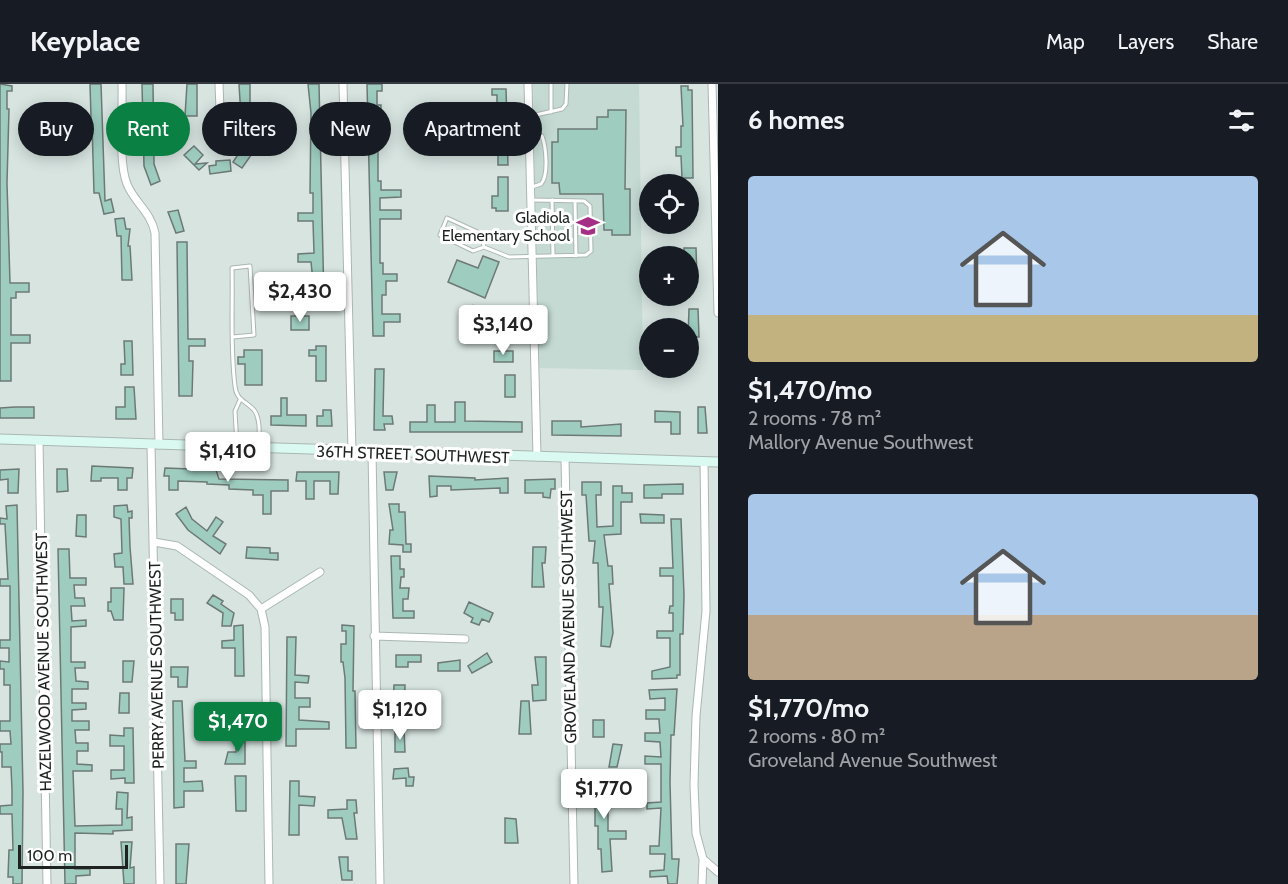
<!DOCTYPE html>
<meta charset="utf-8">
<style>
body{margin:0;font-family:Cabin,sans-serif;background:#20242c;color:#f1f3f6;height:100vh;display:flex;flex-direction:column;font-size:22px;white-space:nowrap}
*{box-sizing:border-box;margin:0}
p{font-size:20px;color:#9ea1a6}
.icon{flex:none;width:33px;height:33px;fill:none;stroke:currentColor;stroke-width:2;stroke-linecap:round;stroke-linejoin:round}
.map{position:relative;flex:1;overflow:hidden}
.panel{display:flex;flex-direction:column;background:#171b24;width:570px}
.panel>*{flex:none}
.top-card{position:absolute;left:18px;top:18px;width:570px;height:54px;display:flex;gap:12px}
.controls{position:absolute;left:639px;top:90px;display:grid;gap:12px}
.controls a{display:grid;place-items:center;width:60px;height:60px;border-radius:50%;background:#171b24;box-shadow:0 3px 15px #0003;font-size:30px}
.scale{position:absolute;left:18px;bottom:15px;width:110px;box-sizing:border-box;padding-left:6px;border:3px solid #1e2322;border-top:0;font-size:16px;line-height:21px;white-space:nowrap;color:#1e2322;-webkit-text-stroke:4px #fff;paint-order:stroke}
.price{position:absolute;translate:-50% -51px;padding:0 14px;border-radius:6px;background:#fff;color:#222;font-size:20px;line-height:39px;filter:drop-shadow(0 2px 3px #0008)}
.price::after{content:'';position:absolute;left:50%;top:36px;width:18px;height:14px;margin-left:-9px;background:inherit;clip-path:polygon(0 0,100% 0,50% 100%)}
.price.on{background:#0b8043;color:#fff}
ul{padding:0;list-style:none}
li{display:grid;align-content:center;gap:12px;height:318px;padding:0 30px}
li span{display:grid;place-items:center;height:186px;border-radius:6px;color:#555}
li>.icon{margin-inline-start:auto}
span .icon{width:108px;height:108px;fill:#fffc;stroke-width:1}
li b{font-size:26px}
h2{display:flex;justify-content:space-between;align-items:center;height:72px;padding:0 30px;font-size:26px}
.pill{padding:0 21px;border-radius:27px;background:#171b24;box-shadow:0 3px 15px #0003;font-size:21px;line-height:54px}
.pill.on{background:#0b8043;color:#fff}
header{display:flex;align-items:center;gap:36px;box-sizing:border-box;height:84px;padding:0 30px;background:#171b24;border-bottom:2px solid #363941}
header strong{font-size:28px}
nav{display:flex;gap:33px;margin-inline-start:auto;font-size:21px}
main{display:flex;flex:1;min-height:0}
.map>svg:first-child{display:block}
.built{fill:#c4dad3}
.building{fill:#9ecdc0;stroke:#6d7975;stroke-width:1.5}
.lines{fill:none;stroke-linecap:round;stroke-linejoin:round}
.lane-casing{stroke:#aab7b3;stroke-width:5}
.street-casing{stroke:#aab7b3;stroke-width:9}
.secondary-casing{stroke:#aab7b3;stroke-width:11}
.lane{stroke:#fff;stroke-width:3}
.street{stroke:#fff;stroke-width:7}
.secondary{stroke:#daf9f1;stroke-width:9}
.labels{text-anchor:middle;stroke-width:6;stroke-linejoin:round;paint-order:stroke}
.poi-label{font-size:16px;fill:#1e2322;stroke:#fff;text-anchor:end}
.street-label{font-size:16px;fill:#1e2322;stroke:#fff}
</style>
<header>
<strong>Keyplace</strong>
<nav><a>Map</a><a>Layers</a><a>Share</a></nav>
</header>
<main>
<div class="map">
<svg width="718" height="800" viewBox="0 0 718 800">
<rect width="100%" height="100%" fill="#d7e4e0"/>
<!-- built -->
<path class="built" d="M533,0H639L643,286L539,284Z"/>
<!-- building -->
<path class="building" d="M0,0L12,2V7H7V25H9L7,99L10,199H29V208H16V214H11V251H30V259H11V297H0Z
M90,0H101L105,117L111,115L114,128L104,130L99,109H94L92,40H86V33H91Z
M142,0H153L154,80L160,97L151,101L144,82Z
M187,0H197V32H185Z
M239,0H250V19H253V40H259V55H247V33H241Z
M308,0H319L324,216L309,214V207H314L311,178H298V170L314,169L313,137H298V129H313V109H310L311,29Z
M367,0H382V7H377V21H381V28H378V97H381V106H401V113L380,114V126H401V135H380V179H383V190H397V197H386V211H382V230H400V238H384V252H373Z
M681,2H688V6H692L693,94H682L681,72H676V63H681V42H683Z
M492,5H506L507,37H497V11H492Z
M608,26H626L625,105H630V151H612V146H604L603,110H560L559,99H552V58H558V45H597V33H608Z
M498,48H507L508,81H498V62H493V52H498Z
M245,60L254,67L242,84L233,78Z
M194,62L203,71L195,80L207,79L199,86L184,71Z
M230,76L231,87L210,90L209,82L216,81V77Z
M498,93H508V127H496V124H492V112H498Z
M178,126L184,147L176,149L168,128Z
M124,134L126,145H130L128,162H130L132,196H122L121,152H117L115,135Z
M177,158H187L188,255H205V262H189V277H193L192,312H179Z
M684,164H696L697,195H688V172H684Z
M483,172L499,178L485,214L448,198L457,176L478,184Z
M689,225H698L699,253H688Z
M291,232H309V246H291Z
M124,257H132L133,291H121V280H125Z
M316,262H326V297H316V272H309V266H316Z
M244,266H262V301H245V280H238V273H244Z
M494,267H513V278H494Z
M375,285H384L383,332H392L393,340H384L385,346H374Z
M505,291H515V313H505Z
M125,303H134L136,335H116V323H125Z
M281,314H287V331H306V342L271,341V332H281Z
M455,318H465V337L522,338V348H410V338H427V321H435V338H455Z
M15,323H34V334H0V324Z
M698,323H705L707,349H698Z
M323,326H331L332,342H317V332H323Z
M655,327L680,328V350H671V338H655Z
M552,337H581V343L621,340V352L552,351Z
M92,382L133,384L132,394H127V406H118V394H101V397H91Z
M165,384L216,386L219,395L288,396V407H271V430H263V411H253V406L229,405V401L207,400V398L178,397V406H169V392H164Z
M19,385L18,409H8V395L0,396V386Z
M57,385H67L68,407L57,408Z
M297,388H339L338,410H330V397H314V415H306V397H296Z
M384,388H397L393,406H386Z
M429,392L475,394V396L508,394V409H500V404L451,406V402H437V412L430,413Z
M555,395V405H551L550,414L543,413V409H525V396Z
M582,398H601V411H596L597,443L613,442V402H622V409H632V418H621V450L604,451L608,482H612L613,500H609L613,549L610,563L601,562L603,523H599L598,479H593L595,457H589L586,411H582Z
M683,400V410H662V414H644V401Z
M389,420H399V428H405L406,460H411V468H403V461L389,460L390,446H393Z
M17,421L23,708L22,800H13V793H8L9,766H13L12,730H0V722L12,721V706L11,683H2V668H0V660H11L10,647H0V637H10V601H4V585H0V577L9,578V564H0V556H10V502H0V495H8L5,440H0V434L7,435L6,422Z
M127,421L128,428L132,427V434H129L130,463L133,500H124L123,483H115L114,470L122,469L121,435L114,433V422Z
M186,423L192,435L207,447L216,433L223,438L213,452L226,460L220,470L188,446L176,430Z
M640,430L664,431V439H641Z
M77,431H86V453L76,452Z
M671,435H681L684,511L683,550H680V591H677V594L652,595V587L670,583V554H657V547H673V529H669L670,522H673V492H660V484H673Z
M247,463L270,464V469H278V476L246,474Z
M533,463H546L545,479H542L544,503H532Z
M58,465H69L70,494H86V501H74L75,514H84L85,522H71L72,537L86,536V542L71,543V578H85V584H75L76,597L88,598V605H72V619H86V625L72,626V637H89V646H75L76,659H88V667H77V680L92,681V687H73L75,742L122,741V725H116L117,708L128,709L127,734L132,733V746L113,747V750L75,749V785H90V791L76,792V800H65Z
M391,472H400V485H404V493H401L400,504H409L408,515H403V527H414V534H393Z
M111,504H124L123,536H114L111,527H108V518H111Z
M213,511L223,517L221,520L234,529L231,542H222L223,529L207,519Z
M171,515H183V536H175V529H171Z
M469,518L493,529L489,538L482,535L479,541L471,538L473,534L464,529Z
M243,541L244,592H235V564H222V557L234,556V542Z
M342,541L354,542L353,607H355L356,664H346L345,594L343,578H341V560H346V547H342Z
M287,553H296L295,591L309,592L308,599L295,598V614H310V623H299V636L329,638V645H296V662H286Z
M487,569L492,578L472,589L468,582Z
M396,571H421V578H408V583H396Z
M535,573H546V616L533,617L532,601H538Z
M460,576V587H438V579Z
M123,577H134L132,598H123Z
M171,583H188L187,603H178V593H171Z
M394,601H405L404,632H393Z
M677,605L674,651H671L670,698L672,775H679L678,789L677,800H668L667,792L650,793V787L664,786L665,770H650V762H659L661,724L647,725V719L661,718V680H645V672L661,673L660,658L645,657V649H660L659,635H646V626H665V614L650,615L649,606Z
M120,609H129V629H119Z
M173,617H182L185,677H196V684H184V698L202,697L203,707H184V723L174,724Z
M521,617H529L531,650H519Z
M593,636H604V653H593Z
M124,644H133L134,699H125V694L111,695V686H124V662H110V651L124,652Z
M395,645H404L405,668H395Z
M245,652V680H225L228,668H236V653Z
M613,660L622,661L617,683H609Z
M408,684L409,693H414L413,702H406V694L393,695L394,685Z
M591,688L607,689V706H617V713H603V727H608V747H626V755H610L612,787L602,788L601,765H598V742H595V700H591Z
M235,692H246V727H236Z
M290,697H299V712L315,713L314,722L299,721V751H289Z
M347,716H356L357,729H354L357,755H346L342,734H328V726L347,725Z
M505,734L516,735L518,759H505Z
M121,758H132L130,784L134,783V800H124Z
M176,760H189L186,800H176Z
M339,773H348V787H352V796H342Z"/>
<g class="lines">
<!-- lane casing -->
<g class="lane-casing">
<path id="lane" d="M551,0V28
M531,32L562,25L566,20L567,0
M531,47L542,52C546,63 549,91 541,100L532,103
M552,116L553,172
M575,117L576,172
M484,163L482,150L447,134L440,151L473,167L484,163L509,173L586,171L591,167L590,122L584,117L532,116
M473,223V232L520,245H532
M233,253L254,251L250,182L232,184C233,223 230,264 235,302C236,316 246,317 254,326C261,335 259,352 259,363
M237,362L235,327L240,316"/>
</g>
<!-- street casing -->
<g class="street-casing">
<path id="street" d="M122,0C123,26 118,78 127,100C134,118 151,128 155,149L159,361
M219,0L221,50
M343,0L352,368
M528,0L537,373
M712,0L718,229
M39,357L47,800
M151,361L160,800
M372,368L380,800
M565,374L574,800
M154,458L177,462L249,511L261,525L265,543L269,800
M261,525L320,488
M374,552L465,555
M703,775L718,788
M702,800L703,775L696,749L694,701L696,632L706,527L704,377"/>
</g>
<!-- secondary casing -->
<g class="secondary-casing">
<path id="secondary" d="M0,355L718,378"/>
</g>
<!-- lane -->
<use href="#lane" class="lane"/>
<!-- street -->
<use href="#street" class="street"/>
<!-- secondary -->
<use href="#secondary" class="secondary"/>
</g>
<!-- icons -->
<defs>
<g id="school-bare" transform="scale(1.8)"><path d="M0-5L7-2L0 1L-7-2ZM-4 1L0 2.5L4 1V4Q0 6-4 4Z" fill="#a62f86" stroke="#fff" stroke-width="2.5" paint-order="stroke"/></g>
</defs>
<g fill-rule="evenodd">
<use href="#school-bare" x="588" y="142"/>
</g>
<g class="labels">
<!-- poi labels -->
<g class="poi-label">
<text x="570" y="139">Gladiola<tspan x="570" dy="18">Elementary School</tspan></text>
</g>
<!-- street labels -->
<g class="street-label">
<text transform="translate(413 370) rotate(2)" y="6">36TH STREET SOUTHWEST</text>
<text transform="translate(568 533) rotate(-91)" y="6">GROVELAND AVENUE SOUTHWEST</text>
<text transform="translate(43 578) rotate(-91)" y="6">HAZELWOOD AVENUE SOUTHWEST</text>
<text transform="translate(156 581) rotate(-91)" y="6">PERRY AVENUE SOUTHWEST</text>
</g>
</g>
</svg>
<div class="controls">
<a><svg class="icon" aria-label="locate" viewBox="0 0 24 24"><circle cx="12" cy="12" r="6"/><path d="M12 2v4M12 18v4M2 12h4M18 12h4"/></svg></a>
<a>+</a>
<a>−</a>
</div>
<div class="scale">100 m</div>
<b class="price" style="left:300px;top:239px">$2,430</b>
<b class="price" style="left:503px;top:272px">$3,140</b>
<b class="price" style="left:228px;top:399px">$1,410</b>
<b class="price" style="left:400px;top:657px">$1,120</b>
<b class="price on" style="left:238px;top:669px">$1,470</b>
<b class="price" style="left:604px;top:736px">$1,770</b>
<div class="top-card">
<a class="pill">Buy</a>
<a class="pill on">Rent</a>
<a class="pill">Filters</a>
<a class="pill">New</a>
<a class="pill">Apartment</a>
</div>
</div>
<section class="panel">
<h2>6 homes<svg class="icon" aria-label="filters" viewBox="0 0 24 24"><path d="M4 7h16M4 17h16"/><circle cx="9" cy="7" r="2"/><circle cx="15" cy="17" r="2"/></svg></h2>
<ul>
<li><span style="background:linear-gradient(#a9c7e8 75%,#c2b280 0)"><svg class="icon" aria-label="home" viewBox="0 0 24 24"><path d="M3 11l9-7 9 7M6 9v11h12V9"/></svg></span><div><b>$1,470/mo</b><p>2 rooms · 78 m²</p><p>Mallory Avenue Southwest</p></div></li>
<li><span style="background:linear-gradient(#a9c7e8 65%,#b9a48a 0)"><svg class="icon" aria-label="home" viewBox="0 0 24 24"><path d="M3 11l9-7 9 7M6 9v11h12V9"/></svg></span><div><b>$1,770/mo</b><p>2 rooms · 80 m²</p><p>Groveland Avenue Southwest</p></div></li>
</ul>
</section>
</main>
